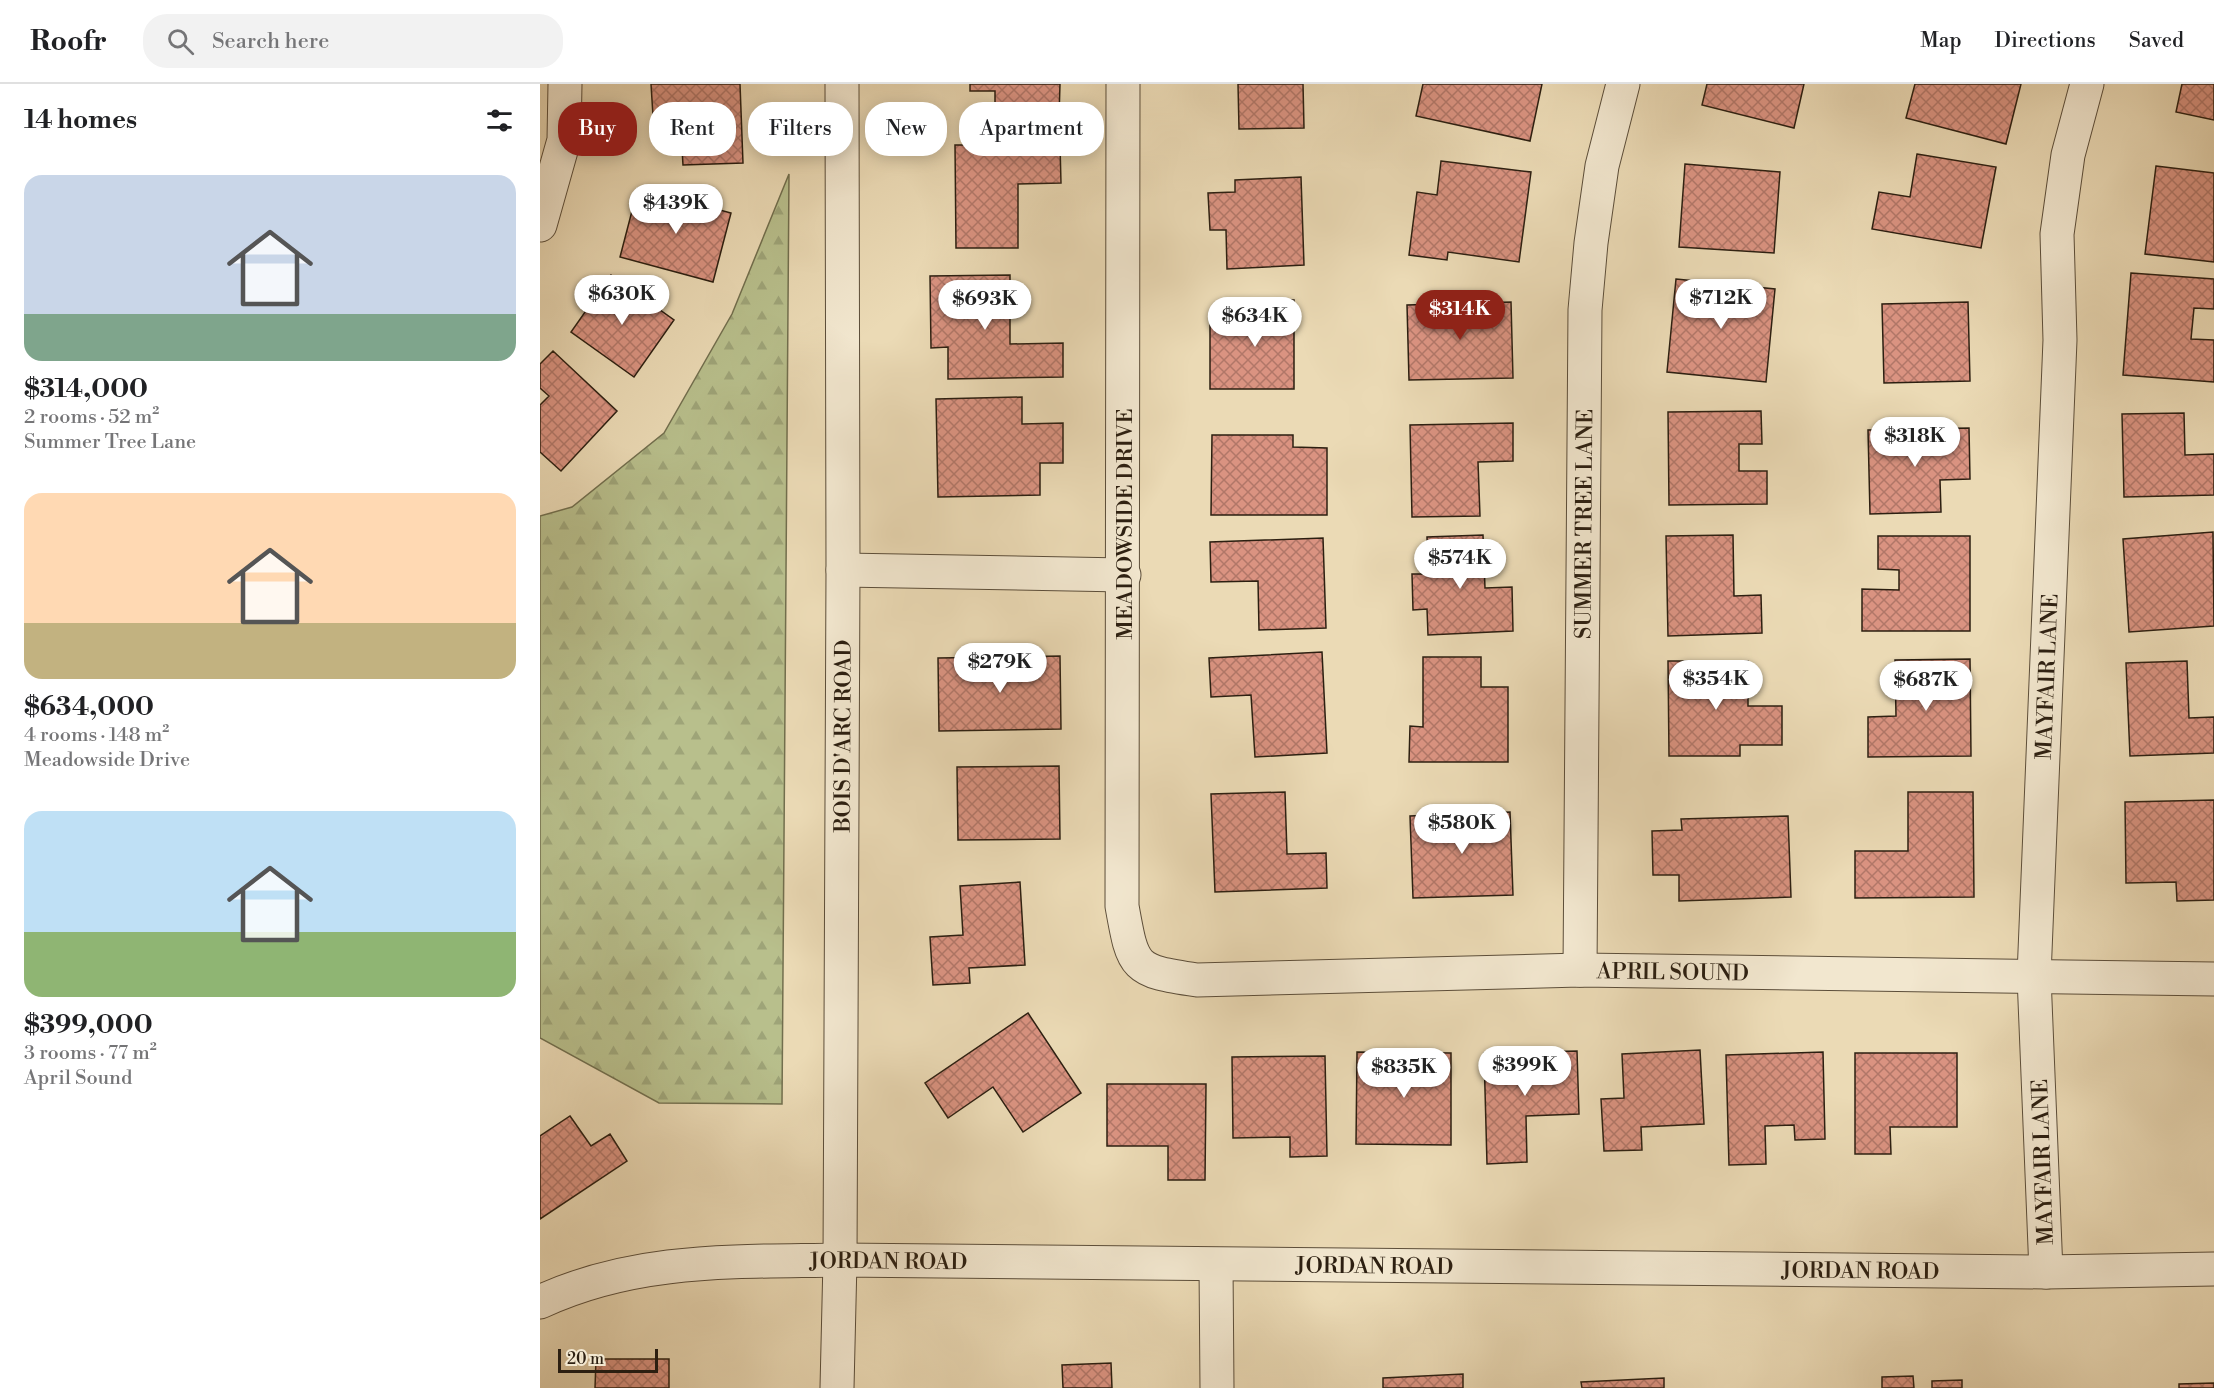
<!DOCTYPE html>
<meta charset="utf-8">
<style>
body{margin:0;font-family:"Libre Bodoni",serif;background:#f2f2f2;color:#202124;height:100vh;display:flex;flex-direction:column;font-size:22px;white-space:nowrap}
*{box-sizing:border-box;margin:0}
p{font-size:20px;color:#757577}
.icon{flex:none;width:33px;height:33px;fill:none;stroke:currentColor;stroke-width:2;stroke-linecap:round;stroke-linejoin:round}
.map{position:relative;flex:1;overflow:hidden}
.drawer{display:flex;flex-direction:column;background:#fff;width:540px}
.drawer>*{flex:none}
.hud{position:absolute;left:18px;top:18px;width:570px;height:54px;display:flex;gap:12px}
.scale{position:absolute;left:18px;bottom:15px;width:100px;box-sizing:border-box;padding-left:6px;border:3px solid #2c1f11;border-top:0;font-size:16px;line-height:21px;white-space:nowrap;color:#2c1f11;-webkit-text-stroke:4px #f2e7cf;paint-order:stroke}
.price{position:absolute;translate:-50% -51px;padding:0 14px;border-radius:21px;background:#fff;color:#222;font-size:20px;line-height:39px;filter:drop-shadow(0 2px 3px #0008)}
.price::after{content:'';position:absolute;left:50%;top:36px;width:18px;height:14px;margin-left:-9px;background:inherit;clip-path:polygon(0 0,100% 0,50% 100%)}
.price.current{background:#8f2418;color:#fff}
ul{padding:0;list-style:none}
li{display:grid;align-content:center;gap:12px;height:318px;padding:0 24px}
li span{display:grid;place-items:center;height:186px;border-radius:18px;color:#555}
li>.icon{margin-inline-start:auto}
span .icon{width:108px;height:108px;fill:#fffc;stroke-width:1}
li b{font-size:26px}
h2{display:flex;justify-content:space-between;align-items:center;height:72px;padding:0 24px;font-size:26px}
.tag{padding:0 21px;border-radius:24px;background:#fff;box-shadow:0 3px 15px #0003;font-size:21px;line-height:54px}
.tag.current{background:#8f2418;color:#fff}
header{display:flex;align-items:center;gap:36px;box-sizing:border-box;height:84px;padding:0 30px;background:#fff;border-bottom:2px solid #e0e0e0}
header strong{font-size:28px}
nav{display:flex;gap:33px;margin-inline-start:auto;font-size:21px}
.search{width:420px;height:54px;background:#f2f2f2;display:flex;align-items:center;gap:15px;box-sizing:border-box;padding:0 21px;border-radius:24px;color:#757577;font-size:22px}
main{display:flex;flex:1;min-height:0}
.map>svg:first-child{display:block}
.forest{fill:url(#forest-firs);stroke:#726f4e;stroke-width:1.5}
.building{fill:url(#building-cross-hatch);stroke:#2c1f11;stroke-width:1.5}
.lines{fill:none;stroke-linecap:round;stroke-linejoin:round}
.minor-casing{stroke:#5c4e3a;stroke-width:35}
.minor{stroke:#f2e7cf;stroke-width:33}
.labels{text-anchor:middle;stroke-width:6;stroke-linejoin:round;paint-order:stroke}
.street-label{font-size:22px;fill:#2c1f11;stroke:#f2e7cf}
</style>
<header>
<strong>Roofr</strong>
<div class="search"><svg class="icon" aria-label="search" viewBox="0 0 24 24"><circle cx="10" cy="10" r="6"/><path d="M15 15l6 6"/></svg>Search here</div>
<nav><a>Map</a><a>Directions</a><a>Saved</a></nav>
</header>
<main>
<section class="drawer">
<h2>14 homes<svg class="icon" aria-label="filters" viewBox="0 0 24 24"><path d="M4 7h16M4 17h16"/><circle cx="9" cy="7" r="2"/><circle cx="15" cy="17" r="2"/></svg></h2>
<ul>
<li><span style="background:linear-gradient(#c9d6e8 75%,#7fa58c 0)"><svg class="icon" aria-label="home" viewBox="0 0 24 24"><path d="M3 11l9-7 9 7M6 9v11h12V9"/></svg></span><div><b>$314,000</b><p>2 rooms · 52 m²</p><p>Summer Tree Lane</p></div></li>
<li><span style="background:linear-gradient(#ffd9b3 70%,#c2b280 0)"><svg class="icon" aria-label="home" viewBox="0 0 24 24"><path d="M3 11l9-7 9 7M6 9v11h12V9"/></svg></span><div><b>$634,000</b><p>4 rooms · 148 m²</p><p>Meadowside Drive</p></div></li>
<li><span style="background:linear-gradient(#bfe0f5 65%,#8fb573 0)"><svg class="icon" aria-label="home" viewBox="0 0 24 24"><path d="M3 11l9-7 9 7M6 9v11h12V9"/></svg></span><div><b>$399,000</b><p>3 rooms · 77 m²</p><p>April Sound</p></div></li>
</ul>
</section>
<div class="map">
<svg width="1674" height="1304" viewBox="0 0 1674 1304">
<defs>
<pattern id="forest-firs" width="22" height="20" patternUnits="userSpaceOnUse" patternTransform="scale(1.5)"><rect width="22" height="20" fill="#b8bf8c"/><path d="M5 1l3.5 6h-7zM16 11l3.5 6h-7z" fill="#9ea478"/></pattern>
<pattern id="building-cross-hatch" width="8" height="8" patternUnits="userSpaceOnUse" patternTransform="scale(1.5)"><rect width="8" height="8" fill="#da9381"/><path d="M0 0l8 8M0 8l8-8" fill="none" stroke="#b17768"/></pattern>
</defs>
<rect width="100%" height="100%" fill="#ebdab5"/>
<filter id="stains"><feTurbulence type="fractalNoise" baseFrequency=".00333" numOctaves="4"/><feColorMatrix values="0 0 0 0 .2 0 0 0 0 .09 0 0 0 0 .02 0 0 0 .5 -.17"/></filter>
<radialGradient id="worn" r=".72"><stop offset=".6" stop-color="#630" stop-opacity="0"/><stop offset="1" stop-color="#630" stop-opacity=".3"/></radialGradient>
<!-- forest -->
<path class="forest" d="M249,90L242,1020L119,1019L0,954V432L32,423L124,349L192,230Z"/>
<!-- building -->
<path class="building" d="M111,0H200L203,79L143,81L140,31L113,32Z
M430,0H520L519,33L455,32V7H430Z
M698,0H763L764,44L699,45Z
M883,0H1002L990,57L876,32Z
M1167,0H1264L1254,44L1162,21Z
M1375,0H1481L1466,60L1366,34Z
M1642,0H1674V36L1636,28Z
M415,61H520L521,99L478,100V164H416Z
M1377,70L1456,83L1441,164L1332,145L1339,108L1370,113Z
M901,77L991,88L979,178L908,168L907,176L869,171L877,108L897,111Z
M1145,80L1240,88L1234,169L1139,163Z
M1616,82L1674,89V178L1605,170Z
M761,93L764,181L687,185L686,146H670L668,109L695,108V96Z
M98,104L191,129L173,198L80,173Z
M1591,189L1674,195V225L1654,224L1651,255L1674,256V298L1583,291Z
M71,191L134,236L94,293L31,248Z
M470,191V260L523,259V293L408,295V263L391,264L390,192Z
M1136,195L1235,205L1226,298L1127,288Z
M701,216H754V305H670V237H701Z
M971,218L973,294L869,296L867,221Z
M1428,218L1430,297L1344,299L1342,220Z
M13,267L77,327L21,387L0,368V321L9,312L0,304V280Z
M482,313V340L523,339V379H500V411L398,413L396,315Z
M1221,327L1222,360H1199V387H1227V420L1129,421L1128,328Z
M1644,329L1645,371L1674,370V411L1584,413L1582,330Z
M973,339V377L938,378L940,432L872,433L870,341Z
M1429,344L1430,395L1400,396L1401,428L1330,430L1328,346Z
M672,351H753V363L787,364V431H671Z
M1673,448L1674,542L1589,548L1583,455Z
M943,451L945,504L972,503L973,547L888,551L887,525L873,526L872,490H888L887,453Z
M1193,451L1194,512L1221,511L1222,549L1128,552L1126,452Z
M1338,452H1430V547H1322V505L1359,506V486L1338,485Z
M783,454L786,544L719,546L718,497L671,498L670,458Z
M782,568L787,669L715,673L711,611L671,613L669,574Z
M520,572L521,645L399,647L398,574Z
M883,573H941V603H968V678H869L870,642L883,643Z
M1430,575L1431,672L1328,673V633L1356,632L1355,576Z
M1128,577H1208V622H1242V661H1200V672H1129Z
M1647,577L1649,634L1674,633V669L1590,672L1586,579Z
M519,682L520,755L418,756L417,683Z
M745,708L747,770L786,769L787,804L675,808L671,710Z
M1368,708H1433L1434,813L1315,814V767H1368Z
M1674,716V816L1637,817L1636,798L1586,799L1585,718Z
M970,728L973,811L873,814L870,732Z
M1248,732L1251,813L1139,817V791H1113L1112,747L1142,746L1141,735Z
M480,798L485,881L429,884L430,899L393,901L390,853L423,851L420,802Z
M488,929L541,1009L483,1048L453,1003L408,1034L385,999Z
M1160,966L1164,1040L1101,1043L1102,1066L1064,1067L1061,1015L1084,1014L1082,970Z
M1037,967L1039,1030L986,1032L987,1078L947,1080L944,969Z
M817,968L911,969V1061L816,1060Z
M1283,968L1285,1055L1255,1056L1254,1041L1225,1042L1226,1080L1189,1081L1186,971Z
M1315,969H1417V1043H1350L1351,1070H1315Z
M785,972L787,1072L750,1073V1053L693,1054L692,973Z
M567,1000H666L665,1096H628V1062H567Z
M30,1032L51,1062L70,1050L87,1077L0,1135V1052Z
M56,1275H129V1304H55Z
M571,1279L572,1304H523L522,1281Z
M923,1290V1304H843V1294Z
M1373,1292L1374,1304H1342V1293Z
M1124,1294V1304H1042L1041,1298Z
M1422,1296V1304H1392V1297Z
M1674,1299V1304H1639V1300Z"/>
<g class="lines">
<!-- minor casing -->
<g class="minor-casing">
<g id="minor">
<path id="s1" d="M583,0L582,822C593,884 593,887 657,896L1040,886L1674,895"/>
<path d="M0,141L24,56L25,0"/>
<path d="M303,486L584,491"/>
<path id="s2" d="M1040,886L1045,226L1051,159L1062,82L1083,0"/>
<path d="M676,1181L677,1304"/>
<path id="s3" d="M1506,1188L1494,892L1520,256L1517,150L1528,71L1547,0"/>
<path id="s4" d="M0,1218C96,1173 196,1178 300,1176L1506,1188L1674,1185"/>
<path id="s5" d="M297,1304L300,1176L303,486L302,0"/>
</g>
</g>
<!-- minor -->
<use href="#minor" class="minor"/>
</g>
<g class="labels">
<!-- street labels -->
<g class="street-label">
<text transform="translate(584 440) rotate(-90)" y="8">MEADOWSIDE DRIVE</text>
<text dy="8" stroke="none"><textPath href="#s2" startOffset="446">SUMMER TREE LANE</textPath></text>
<text dy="8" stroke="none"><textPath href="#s3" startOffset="596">MAYFAIR LANE</textPath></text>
<text dy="8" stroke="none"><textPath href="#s5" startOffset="652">BOIS D'ARC ROAD</textPath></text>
<text dy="8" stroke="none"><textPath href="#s1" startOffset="1419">APRIL SOUND</textPath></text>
<text transform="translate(1502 1078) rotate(-92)" y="8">MAYFAIR LANE</text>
<text dy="8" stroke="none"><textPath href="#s4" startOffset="354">JORDAN ROAD</textPath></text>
<text dy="8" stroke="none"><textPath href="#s4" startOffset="840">JORDAN ROAD</textPath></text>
<text dy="8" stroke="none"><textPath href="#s4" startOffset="1326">JORDAN ROAD</textPath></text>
</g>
</g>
<rect width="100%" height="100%" filter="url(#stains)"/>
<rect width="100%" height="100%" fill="url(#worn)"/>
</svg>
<div class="scale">20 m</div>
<b class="price" style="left:136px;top:151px">$439K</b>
<b class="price" style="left:82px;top:242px">$630K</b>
<b class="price" style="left:1181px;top:246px">$712K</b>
<b class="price" style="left:445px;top:247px">$693K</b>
<b class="price current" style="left:920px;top:257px">$314K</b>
<b class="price" style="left:715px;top:264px">$634K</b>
<b class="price" style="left:1375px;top:384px">$318K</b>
<b class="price" style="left:920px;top:506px">$574K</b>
<b class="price" style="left:460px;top:610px">$279K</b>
<b class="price" style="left:1176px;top:627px">$354K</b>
<b class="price" style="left:1386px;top:628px">$687K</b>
<b class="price" style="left:922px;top:771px">$580K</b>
<b class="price" style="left:985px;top:1013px">$399K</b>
<b class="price" style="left:864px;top:1015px">$835K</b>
<div class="hud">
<a class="tag current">Buy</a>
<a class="tag">Rent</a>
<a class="tag">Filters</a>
<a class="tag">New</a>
<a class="tag">Apartment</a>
</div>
</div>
</main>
